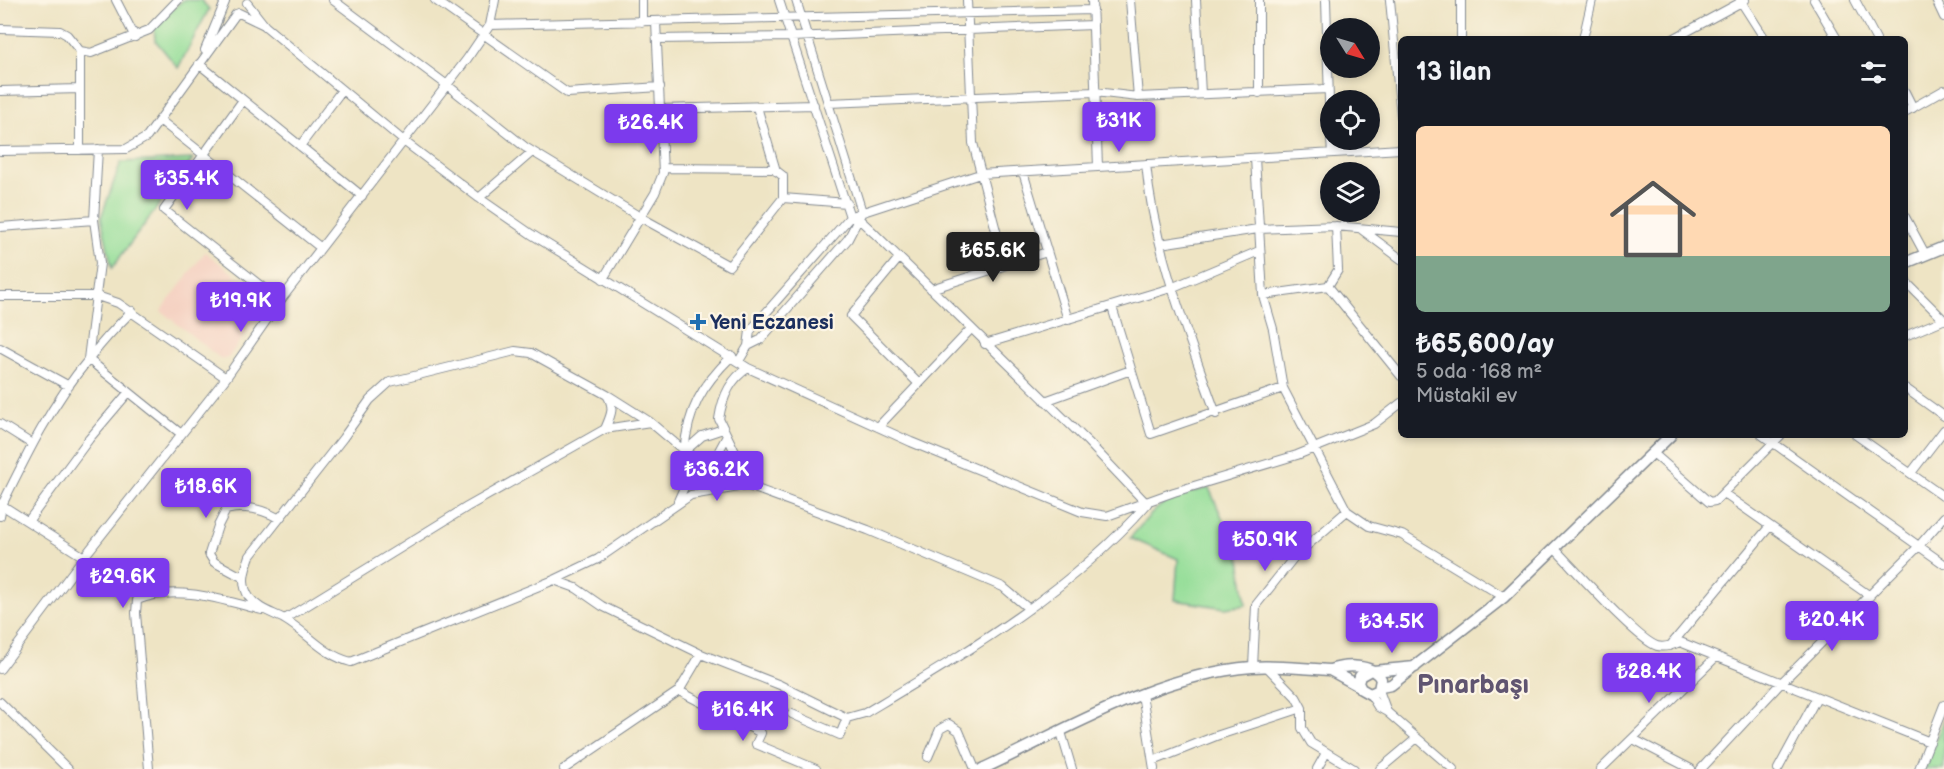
<!DOCTYPE html>
<html lang="tr">
<meta charset="utf-8">
<style>
body{margin:0;font-family:"Balsamiq Sans",sans-serif;background:#242831;color:#f1f3f6;height:100vh;display:flex;flex-direction:column;font-size:22px;white-space:nowrap}
*{box-sizing:border-box;margin:0}
p{font-size:20px;color:#9ea1a6}
.icon{flex:none;width:33px;height:33px;fill:none;stroke:currentColor;stroke-width:2;stroke-linecap:round;stroke-linejoin:round}
.map{position:relative;flex:1;overflow:hidden}
.panel{position:absolute;left:1398px;top:36px;width:510px;height:402px;display:flex;flex-direction:column;background:#171b24;border-radius:9px;box-shadow:0 3px 9px #0003}
.panel>*{flex:none}
.needle{width:39px;rotate:127deg}
.buttons{position:absolute;left:1320px;top:18px;display:grid;gap:12px}
.buttons a{display:grid;place-items:center;width:60px;height:60px;border-radius:50%;background:#171b24;box-shadow:0 3px 9px #0003;font-size:30px}
.price{position:absolute;translate:-50% -51px;padding:0 14px;border-radius:6px;background:#7c3aed;color:#fff;font-size:20px;line-height:39px;filter:drop-shadow(0 2px 3px #0008)}
.price::after{content:'';position:absolute;left:50%;top:36px;width:18px;height:14px;margin-left:-9px;background:inherit;clip-path:polygon(0 0,100% 0,50% 100%)}
.price.selected{background:#222;color:#fff}
ul{padding:0;list-style:none}
li{display:grid;align-content:center;gap:12px;height:318px;padding:0 18px}
li+li{border-top:2px solid #363941}
li span{display:grid;place-items:center;height:186px;border-radius:9px;color:#555}
li>.icon{margin-inline-start:auto}
span .icon{width:108px;height:108px;fill:#fffc;stroke-width:1}
li b{font-size:26px}
h2{display:flex;justify-content:space-between;align-items:center;height:72px;padding:0 18px;font-size:26px}
.map>svg:first-child{display:block}
.built{fill:#f5d2c2}
.green{fill:#95de99;stroke:#58867c;stroke-width:1.5}
.lines{fill:none;stroke-linecap:round;stroke-linejoin:round}
.minor-casing{stroke:#848a91;stroke-width:10}
.major-casing{stroke:#848a91;stroke-width:13}
.minor{stroke:#fff;stroke-width:8}
.major{stroke:#fff;stroke-width:10}
.poi-dot{fill:#1f6fb2;stroke:#fcf5e5;stroke-width:2}
.labels{text-anchor:middle;stroke-width:4.5;stroke-linejoin:round;paint-order:stroke}
.poi-label{font-size:20px;font-weight:bold;fill:#1b2f5e;stroke:#fcf5e5;text-anchor:start}
.district-label{font-size:26px;font-weight:bold;fill:#605571;stroke:#fcf5e5}
</style>
<div class="map">
<svg width="1944" height="769" viewBox="0 0 1944 769">
<rect width="100%" height="100%" fill="#fcf5e5"/>
<filter id="ink" filterUnits="userSpaceOnUse"><feTurbulence type="fractalNoise" baseFrequency=".0167" numOctaves="2"/><feDisplacementMap in="SourceGraphic" scale="12" xChannelSelector="R" yChannelSelector="G"/><feConvolveMatrix kernelMatrix="1 2 1 2 8 2 1 2 1" color-interpolation-filters="sRGB"/></filter>
<filter id="wash" filterUnits="userSpaceOnUse"><feTurbulence type="fractalNoise" baseFrequency=".008" numOctaves="4" result="noise"/><feDisplacementMap in="SourceGraphic" scale="24" xChannelSelector="R" yChannelSelector="G"/><feGaussianBlur stdDeviation="1.35" result="paint"/><feColorMatrix in="noise" values="0 0 0 0 0 0 0 0 0 0 0 0 0 0 0 0 0 1.4 0 .05"/><feComposite in="paint" operator="in"/></filter>
<g filter="url(#wash)">
<rect width="100%" height="100%" fill="#eee4c4"/>
<!-- built -->
<path class="built" d="M205,252L269,301L228,358L221,359L161,311Z"/>
<!-- green -->
<path class="green" d="M183,0H201L209,9L178,68L155,40L154,26Z
M193,159L112,268L101,217L121,162Z
M1209,488L1240,558L1246,605L1225,608L1175,600L1178,559L1130,538C1160,503 1163,498 1209,488Z
M1944,717V769H1925Z"/>
</g>
<g filter="url(#ink)">
<g class="lines">
<!-- minor casing -->
<g class="minor-casing">
<path id="minor" d="M116,0L135,37
M333,0L447,85L525,147L640,217L729,266L783,198V176L774,169L664,168
M435,0L567,93L660,87
M967,0L973,143L1005,265
M1092,0L1098,167
M1130,0L1138,97
M1196,0L1201,94
M1259,0V93
M1326,0L1330,134
M1390,0L1401,116
M1461,0V39
M1740,0L1765,39
M1814,0L1837,39
M1855,0L1876,39
M1936,0L1944,17
M247,3L265,26L405,142L479,198L531,234L748,368L911,442L1082,512L1107,516L1174,492L1297,455L1374,424L1401,403
M239,13L262,24
M642,22V0
M490,25L1093,10
M1,29L60,31L67,35L80,51L91,53L149,30L178,0
M657,39L791,37L1093,25
M1583,39L1592,0
M1673,39L1745,0
M205,50L225,2L222,0
M199,64L362,196
M0,91L80,89
M1905,92L1913,108
M243,100L164,210L280,301
M828,103L1095,92L1138,97L1328,89
M757,107L776,171
M661,109L814,105
M1905,112L1944,90
M161,121L321,248
M1331,140L1332,153
M300,146L342,90
M98,149L94,220L100,263L88,359L180,433
M80,150V51
M0,151L126,149L147,137L236,14
M1255,158L1263,295L1273,329L1283,388L1347,511L1369,526L1402,535L1504,597
M1146,164C1154,251 1187,332 1216,414
M1023,172L1068,320
M479,198L532,152
M783,198L847,203
M851,216L980,174L1401,149
M1905,217L1925,254
M0,227L94,220
M1361,229L1401,259
M1160,244L1258,229L1336,226L1401,232
M899,258L851,316L919,384
M603,279L655,193L663,173L656,22
M1905,281L1944,320
M1328,286L1401,376
M931,289L1047,252
M1263,295L1328,286L1338,270L1336,226
M0,296H97L118,303L226,378
M1112,307L1151,434L1283,388
M1905,336L1943,320
M985,344L1171,288L1259,251
M748,346L760,340L848,239L862,212L796,0
M0,348L69,386
M739,361L748,346L750,331L850,217L779,0
M748,368C730,379 722,399 719,419L751,485
M1905,388L1944,416
M609,396L650,422
M1045,401L1131,370
M0,424L32,444
M878,427L970,330
M605,429C611,415 615,408 607,395L531,353L515,351L390,382L370,400L343,438L250,556C245,570 240,583 249,597C259,610 271,612 284,619C308,633 323,655 351,662L554,580L598,559L691,495L751,485
M1762,435L1944,564
M1856,435L1944,497
M684,452L702,436L723,429
M1653,453L1709,502L1715,501L1781,435
M1911,473L1944,430
M700,493L708,471L727,436
M1723,493L1870,596
M678,501L689,476V456L684,452C688,410 701,386 732,356
M0,504L84,557
M0,516L2,505C27,454 52,403 89,359C102,342 117,326 132,311
M29,520L89,439L128,393
M1554,548C1572,566 1637,640 1657,646C1664,648 1673,645 1680,642L1930,742
M242,577L214,562L209,554L218,526L226,510C245,505 261,508 278,518
M554,580L576,588L602,606L701,654L780,685L847,718L865,713C965,653 1069,593 1147,504L1088,442L874,233L859,219L850,217
M285,619L467,507L605,429L650,422L708,471L868,530L1003,587L1029,609
M1670,646L1770,526
M1253,667L1256,605L1295,556L1347,511
M1268,668L1296,697L1302,708V728L1311,743L1354,769
M0,669L84,557L226,378L280,301L467,59L490,25L495,0
M1379,690L1387,712
M679,691L761,733L756,744L816,769
M1142,694L1154,769
M1370,694L1378,707L1387,712L1453,769
M0,702L68,769
M792,714L840,735L847,718
M1061,732L1072,769
M1633,739L1691,769
M928,757L940,729L949,724L959,731L975,769
M1153,761L1216,736L1302,708
M149,769L136,613L137,600C178,584 222,600 262,610
M564,769L679,691L701,654
M1317,769L1326,753
M1380,769L1417,738
M1601,769L1716,657
M1701,769L1781,683L1918,547L1944,517
M1778,769L1817,697
M1919,769L1944,705"/>
</g>
<!-- major casing -->
<g class="major-casing">
<path id="major" d="M1905,263L1944,247
M1330,670L1359,686
M1373,671L1415,667
M1381,687L1391,685L1504,597L1671,435
M982,769C1068,729 1155,675 1252,667C1277,665 1304,669 1330,670C1345,665 1372,663 1381,679L1379,690L1370,694L1361,689L1358,683L1360,676L1369,671"/>
</g>
<!-- minor -->
<use href="#minor" class="minor"/>
<!-- major -->
<use href="#major" class="major"/>
</g>
</g>
<!-- markers -->
<path class="poi-dot" d="M695 313h6v6h6v6h-6v6h-6v-6h-6v-6h6z"/>
<g class="labels">
<!-- poi labels -->
<g class="poi-label">
<text x="710" y="329">Yeni Eczanesi</text>
</g>
<!-- district labels -->
<g class="district-label">
<text x="1473" y="693">Pınarbaşı</text>
</g>
</g>
</svg>
<div class="buttons">
<a><svg class="needle" viewBox="-14 -14 28 28"><path d="M0-13l5 13h-10z" fill="#e53935"/><path d="M0 13l5-13h-10z" fill="#9ea1a6"/></svg></a>
<a><svg class="icon" aria-label="locate" viewBox="0 0 24 24"><circle cx="12" cy="12" r="6"/><path d="M12 2v4M12 18v4M2 12h4M18 12h4"/></svg></a>
<a><svg class="icon" aria-label="layers" viewBox="0 0 24 24"><path d="M12 4l9 5-9 5-9-5zM3 14l9 5 9-5"/></svg></a>
</div>
<b class="price" style="left:1119px;top:153px">₺31K</b>
<b class="price" style="left:651px;top:155px">₺26.4K</b>
<b class="price" style="left:187px;top:211px">₺35.4K</b>
<b class="price selected" style="left:993px;top:283px">₺65.6K</b>
<b class="price" style="left:241px;top:333px">₺19.9K</b>
<b class="price" style="left:717px;top:502px">₺36.2K</b>
<b class="price" style="left:206px;top:519px">₺18.6K</b>
<b class="price" style="left:1265px;top:572px">₺50.9K</b>
<b class="price" style="left:123px;top:609px">₺29.6K</b>
<b class="price" style="left:1832px;top:652px">₺20.4K</b>
<b class="price" style="left:1392px;top:654px">₺34.5K</b>
<b class="price" style="left:1649px;top:704px">₺28.4K</b>
<b class="price" style="left:743px;top:742px">₺16.4K</b>
<section class="panel">
<h2>13 ilan<svg class="icon" aria-label="filters" viewBox="0 0 24 24"><path d="M4 7h16M4 17h16"/><circle cx="9" cy="7" r="2"/><circle cx="15" cy="17" r="2"/></svg></h2>
<ul>
<li><span style="background:linear-gradient(#ffd9b3 70%,#7fa58c 0)"><svg class="icon" aria-label="home" viewBox="0 0 24 24"><path d="M3 11l9-7 9 7M6 9v11h12V9"/></svg></span><div><b>₺65,600/ay</b><p>5 oda · 168 m²</p><p>Müstakil ev</p></div></li>
</ul>
</section>
</div>
